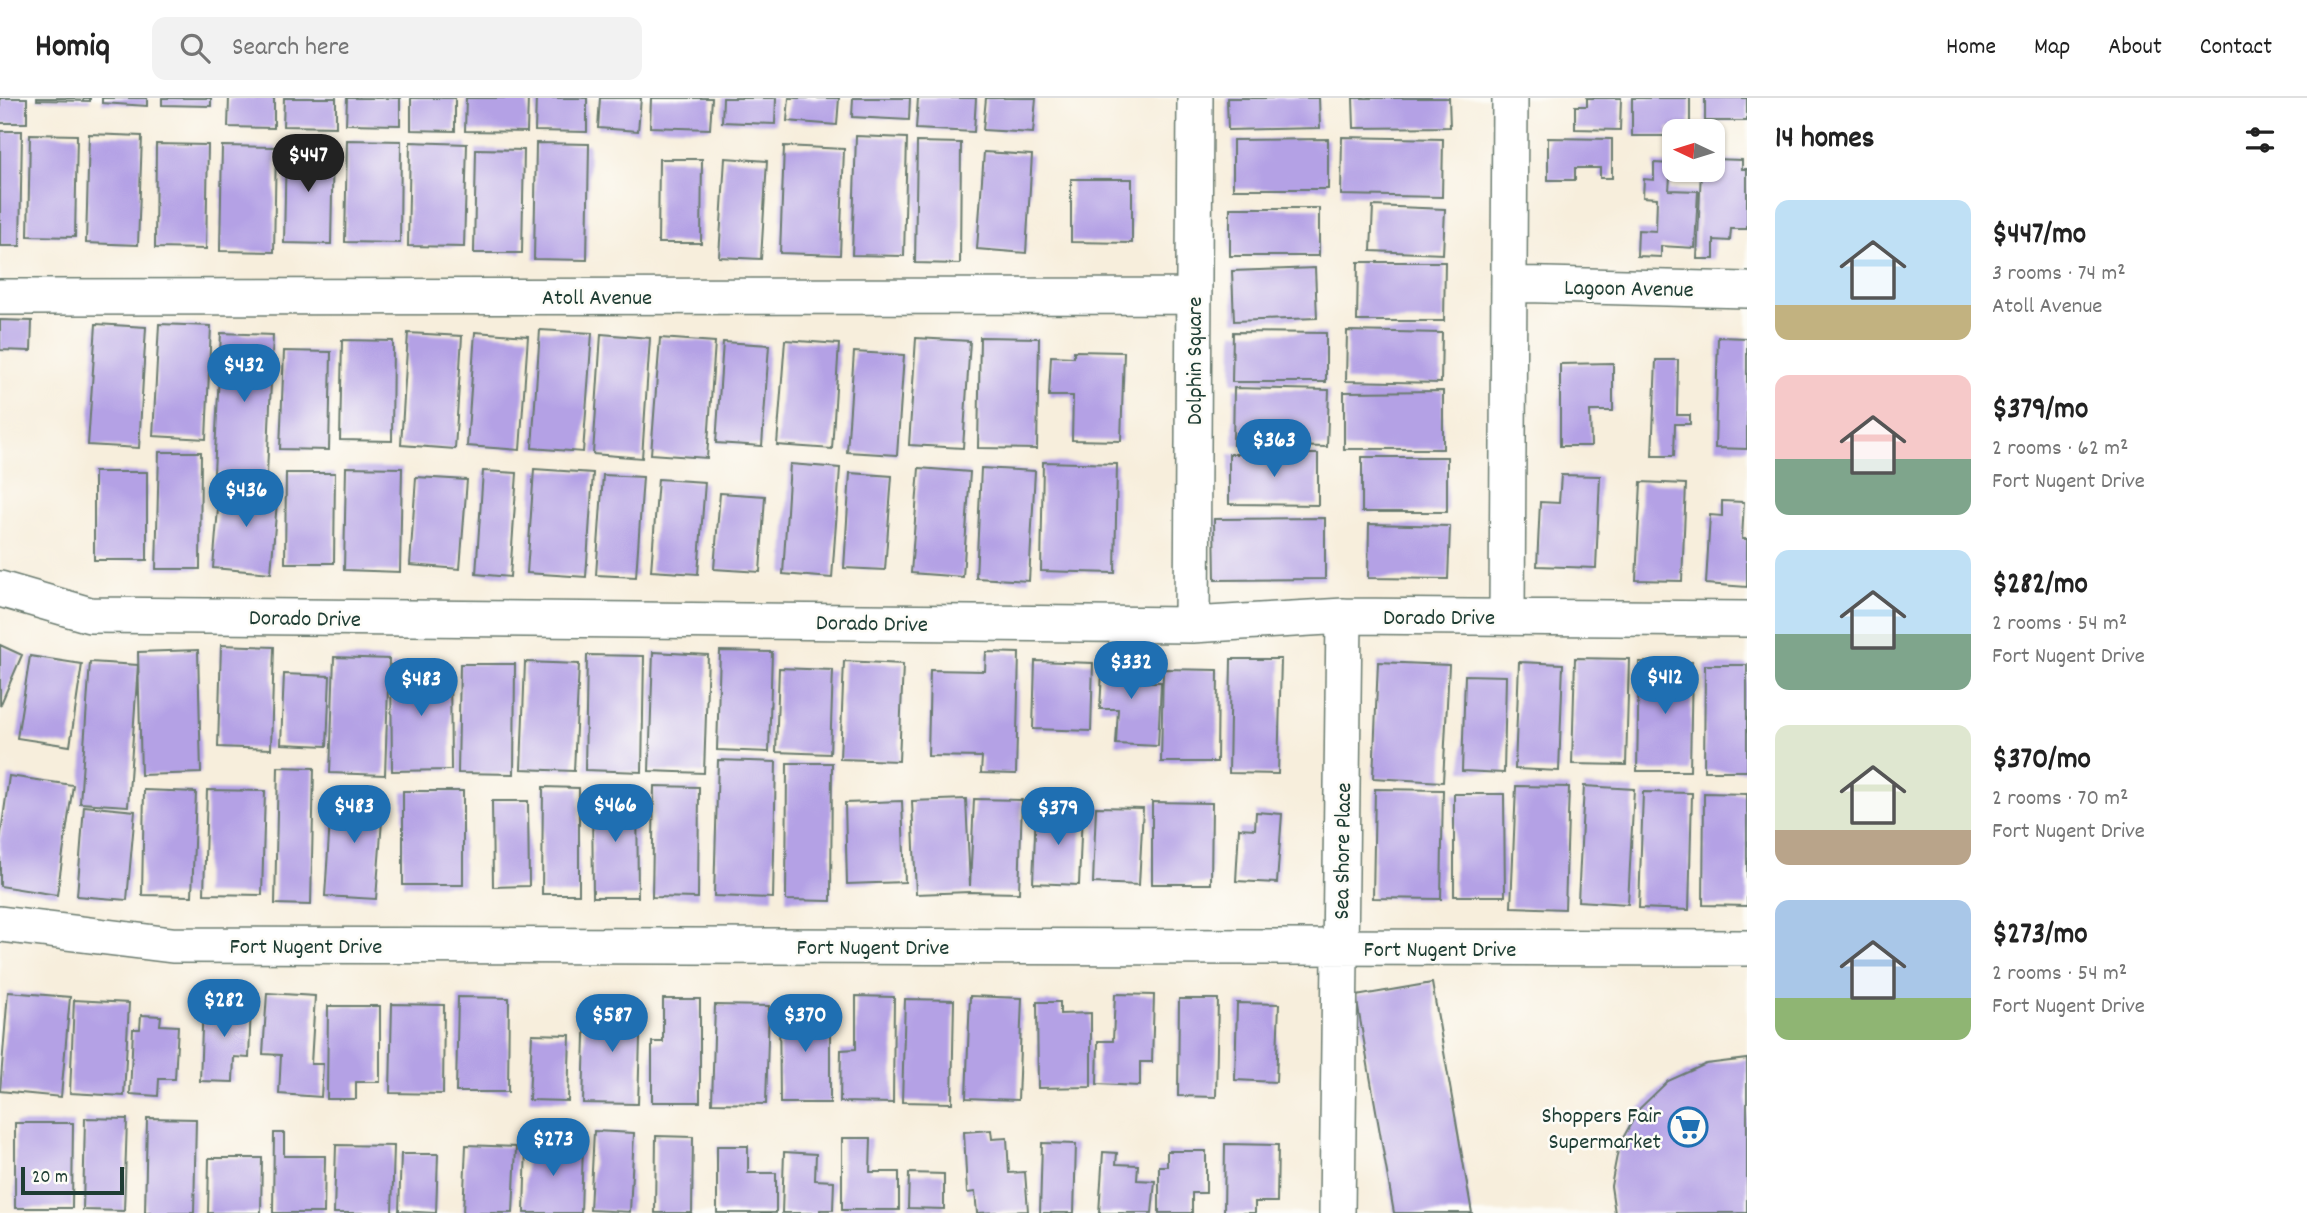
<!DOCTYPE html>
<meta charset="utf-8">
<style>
body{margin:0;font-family:Dekko,sans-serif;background:#f2f2f2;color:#222;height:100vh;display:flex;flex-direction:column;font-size:26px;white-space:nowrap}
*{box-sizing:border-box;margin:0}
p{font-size:23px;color:#767676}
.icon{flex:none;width:38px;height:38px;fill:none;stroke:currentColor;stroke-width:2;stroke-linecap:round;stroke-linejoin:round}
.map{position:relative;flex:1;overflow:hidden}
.details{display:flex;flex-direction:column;background:#fff;width:560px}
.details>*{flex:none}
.needle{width:46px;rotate:274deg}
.controls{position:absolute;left:1662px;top:21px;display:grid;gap:14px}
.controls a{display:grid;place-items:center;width:63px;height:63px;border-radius:14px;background:#fff;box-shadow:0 2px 5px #0004;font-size:35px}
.scale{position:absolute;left:21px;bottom:18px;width:103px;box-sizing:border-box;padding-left:7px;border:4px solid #1f3d34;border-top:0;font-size:19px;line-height:24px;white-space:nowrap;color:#1f3d34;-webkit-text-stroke:5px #fdfcf7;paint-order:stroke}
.price{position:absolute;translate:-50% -60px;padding:0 16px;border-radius:24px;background:#1f6fb2;color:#fff;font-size:23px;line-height:46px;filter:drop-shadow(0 2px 4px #0008)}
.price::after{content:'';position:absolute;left:50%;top:42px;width:21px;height:16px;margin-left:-10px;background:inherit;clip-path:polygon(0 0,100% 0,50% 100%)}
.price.selected{background:#222;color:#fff}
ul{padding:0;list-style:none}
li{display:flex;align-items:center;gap:21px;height:175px;padding:0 28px}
li span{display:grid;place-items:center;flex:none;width:196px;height:140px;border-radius:14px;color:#555}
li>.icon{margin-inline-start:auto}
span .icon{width:84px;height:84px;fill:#fffc;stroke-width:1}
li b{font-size:30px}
h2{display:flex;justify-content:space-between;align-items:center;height:84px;padding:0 28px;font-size:30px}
header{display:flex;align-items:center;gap:42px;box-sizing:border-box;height:98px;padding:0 35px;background:#fff;border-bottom:2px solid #e0e0e0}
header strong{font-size:33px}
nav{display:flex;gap:38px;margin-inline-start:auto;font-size:24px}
.search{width:490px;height:63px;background:#f2f2f2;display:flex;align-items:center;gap:18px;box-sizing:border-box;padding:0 24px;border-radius:14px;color:#767676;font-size:26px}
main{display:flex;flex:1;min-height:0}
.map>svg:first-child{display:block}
.building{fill:#b4a1e5}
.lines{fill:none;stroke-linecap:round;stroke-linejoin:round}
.minor-casing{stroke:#6b7b6f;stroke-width:38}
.minor{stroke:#fff;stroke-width:35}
.labels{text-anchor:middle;stroke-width:5;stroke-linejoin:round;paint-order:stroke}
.street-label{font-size:23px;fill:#1f3d34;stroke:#fdfcf7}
.poi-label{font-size:23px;fill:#1f3d34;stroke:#fdfcf7;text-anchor:end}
</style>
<header>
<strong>Homiq</strong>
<div class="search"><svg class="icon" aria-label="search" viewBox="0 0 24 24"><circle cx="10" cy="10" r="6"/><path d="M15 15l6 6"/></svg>Search here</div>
<nav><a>Home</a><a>Map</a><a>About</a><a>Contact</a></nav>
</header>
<main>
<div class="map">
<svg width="1747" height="1115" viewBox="0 0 1747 1115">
<rect width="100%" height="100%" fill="#fdfcf7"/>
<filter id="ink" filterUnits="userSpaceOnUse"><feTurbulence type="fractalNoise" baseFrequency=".0143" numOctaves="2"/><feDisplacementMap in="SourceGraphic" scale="14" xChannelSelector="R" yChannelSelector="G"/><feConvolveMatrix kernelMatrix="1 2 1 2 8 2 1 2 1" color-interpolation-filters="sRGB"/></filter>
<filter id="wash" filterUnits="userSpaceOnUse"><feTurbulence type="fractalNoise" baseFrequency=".00686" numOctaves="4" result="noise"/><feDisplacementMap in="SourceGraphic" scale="28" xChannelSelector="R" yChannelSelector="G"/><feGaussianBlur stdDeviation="1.57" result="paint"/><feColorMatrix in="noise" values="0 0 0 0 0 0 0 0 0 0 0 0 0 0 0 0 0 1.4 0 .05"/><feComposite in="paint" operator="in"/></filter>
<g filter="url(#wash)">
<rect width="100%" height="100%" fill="#f7eedc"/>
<g id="blocks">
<!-- building -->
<path class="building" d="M0,0H27V25H0Z
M37,0H90V3L37,2Z
M102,0H147V8L102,5Z
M162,0H211V8L162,7Z
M229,0H274V30L228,29Z
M284,0H336V29L283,28Z
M347,0H400V27L346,26Z
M411,0H455V33L411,32Z
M466,0H528L527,34L465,33Z
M536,0H587V34L535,33Z
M600,0H641L638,33L598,30Z
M651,0H712L710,31L650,29Z
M723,0H776L775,26L722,24Z
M789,0H839L837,27L787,23Z
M853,0H910L909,22L852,19Z
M918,0H976L974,34L916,31Z
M986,0H1036L1033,35L983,32Z
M1227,0H1319L1320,30L1228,32Z
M1353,0H1449L1450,29L1354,30Z
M1587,0H1621L1620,32L1575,31V8H1587Z
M1632,0H1690V30H1668V38H1632Z
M1705,0H1747V23H1705Z
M0,33H22L20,148H0Z
M30,36L77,37L75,139L28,138Z
M89,36L142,38L138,147L86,145Z
M856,38L907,40L904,158L852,157Z
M1342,39L1443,41L1442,99L1341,97Z
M1548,40L1612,41V80H1600V70H1575V82H1548Z
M1328,41V91H1233V42Z
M347,42L401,43L400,145L345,144Z
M410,44L467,46L464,149L408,148Z
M917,44L961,45L960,166L915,165Z
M536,45L589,46L587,162L534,161Z
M156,46L208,47L206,151L155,150Z
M286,46L333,47L331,146L284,145Z
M222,48L276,49L274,154L220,153Z
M784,48L844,51L840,157L780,155Z
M476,51L524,52L522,155H474Z
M984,54L1032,57L1026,155L977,151Z
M725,60L767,63L761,161L719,159Z
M659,61H702L701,145H658Z
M1713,61L1742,62V71H1747V131H1731L1730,143L1714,142V161H1697L1701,72H1713Z
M1654,65L1671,66L1669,92L1698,93L1695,150L1661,148V159L1637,158L1638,132L1656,133L1657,100L1643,99L1644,81L1654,82Z
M1071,81H1132V145L1071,144Z
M1373,108L1445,111L1443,156L1371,153Z
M1230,110H1319V158H1230Z
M1358,164H1445L1444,223H1357Z
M1315,170L1317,220L1234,223L1232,173Z
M0,222L32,223L31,253L0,252Z
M96,226L146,229L139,350L88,347Z
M159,226L211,228L206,341L153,338Z
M540,232L592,235L583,354L532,350Z
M1347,233L1442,235L1441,285L1346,283Z
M475,234L528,238L520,352L467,348Z
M1233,234L1326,235V284H1232Z
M221,235L273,237L267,377L214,375Z
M408,235L462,238L455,351L401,347Z
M601,236L650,240L642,360L593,356Z
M980,239L1039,240L1037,351L978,350Z
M1718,239L1747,240V351L1715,350Z
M660,240L715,244L707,360L651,356Z
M916,240L970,243L963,350L909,347Z
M342,242L393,243L392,343L340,342Z
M785,242L839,246L832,351L777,347Z
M723,244L769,247L762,348L716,345Z
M284,253L331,254L329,352L280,351Z
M1074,253L1124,254L1121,343L1072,342L1073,298H1049L1051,258L1074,259Z
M854,254L904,257L897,357L847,354Z
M1656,262H1678L1677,317H1690V326H1675L1674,358H1652Z
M1613,265V313H1590L1591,348H1560V266Z
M1234,290L1329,292L1327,349L1233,347Z
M1443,293V351H1344V294Z
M159,354H201L200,471H156Z
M1229,356H1318V407L1229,406Z
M1362,359H1447V414H1362Z
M1043,364L1117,366L1115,475L1041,473Z
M790,366L840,370L832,480L783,476Z
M346,369L402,370L400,474L344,472Z
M919,370L970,374L963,479L911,475Z
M981,370L1035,373L1029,483L976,480Z
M534,371L593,375L586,479L527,475Z
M483,373L517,375L510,479L476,476Z
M94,374H147V462H94Z
M286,375H335L334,465H285Z
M850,375L892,378L885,472L844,470Z
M603,377L643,379L636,479L596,477Z
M1561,377L1600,378L1596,470L1537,468L1540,404L1559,405Z
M416,379L467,382L460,471L410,467Z
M658,381L705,384L698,476L651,473Z
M1641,384L1686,386L1682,483L1636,482Z
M220,387L278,392L271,475L213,470Z
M720,395L765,398L760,474L714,471Z
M1722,403L1744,404L1742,441H1747V489L1706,486L1710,417L1722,418Z
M1325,420V481L1215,482L1214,421Z
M1369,426L1450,428L1448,481L1368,480Z
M0,547L22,557L0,608Z
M221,547L274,549L271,651L218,649Z
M198,552L201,675L141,677L138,554Z
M720,553L772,554L769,654L717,652Z
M653,554L708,557L704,675L649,673Z
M986,554L1019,555L1016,676L981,675L982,659L928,658L930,572L985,573Z
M1103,555L1137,556L1136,584H1161L1158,648L1116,646L1118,611H1100Z
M587,557L644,558L642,674L585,672Z
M30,558L82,566L70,648L17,640Z
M334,559L389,561L385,677L330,675Z
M1575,560L1629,561L1626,667L1572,666Z
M1231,561H1281L1278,676L1229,675Z
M844,563L903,566L899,663L840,661Z
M1035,563L1093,565L1091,633L1033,631Z
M90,564L138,567L128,708L80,705Z
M525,564L579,566L574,673L521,671Z
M1378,564L1449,567L1443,684L1373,680Z
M1519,564L1563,566L1559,673L1515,671Z
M1639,564H1692L1690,673H1637Z
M460,566H515L514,676L458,675Z
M391,567H450L451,672L392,673Z
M1705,567H1747V673H1704Z
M779,570L833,572L830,656L776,654Z
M1163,571L1218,572L1217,664H1161Z
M284,576L330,578L327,648L281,646Z
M1465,577L1506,578L1504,675L1462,673Z
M718,662L776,664L773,800L714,798Z
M787,665H832L831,803L786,802Z
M278,669L314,670L311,807L275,806Z
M9,678L73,687L57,797L0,788V742Z
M654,688L699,689L698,800L652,799Z
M1516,688L1569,689L1565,811L1511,809Z
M1584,688L1634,691L1628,806L1578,803Z
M543,689L579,690V796H542Z
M1375,691L1443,692L1441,801L1373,800Z
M144,692L196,694L192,798L142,797Z
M207,692L265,693L262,797L204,796Z
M332,692L384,696L376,801L325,798Z
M637,692L638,799H593L592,693Z
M403,693H463V787H403Z
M1643,694L1692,695L1689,812L1639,810Z
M1704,695L1747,696V808L1703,807Z
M1454,696H1504L1505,798H1454Z
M966,701L970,788L974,701L1022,702L1019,795L970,794L916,796L912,703Z
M492,703H528L529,788L493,789Z
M902,703L905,784L847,786L845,705Z
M1152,704L1212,705L1211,786H1152Z
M84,708L135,713L127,802L77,798Z
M1096,709L1143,710L1139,787L1093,785Z
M1036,711L1082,713L1079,787L1033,785Z
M1256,714L1282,716L1277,785L1236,783L1239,730L1255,731Z
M1432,885L1472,1115H1394L1356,898Z
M8,894L70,899L61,999L0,993Z
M267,895L315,898L311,966H323L321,999L279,996L281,957L263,956Z
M1115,896L1154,897L1152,964H1140V988L1097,986L1098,943H1113Z
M856,898L894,899L893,1005L840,1004L841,952L856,951Z
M970,898L1022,900L1018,1002L966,1000Z
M458,899L509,900L508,994H456Z
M663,901H700V1004H652V944H663Z
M905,901L954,902L952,1005L902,1004Z
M1179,901H1218L1216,999L1178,998Z
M74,902L129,905L124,998L70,995Z
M203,904L251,906L249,960L234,959L233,984L200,983Z
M1037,904H1060V916L1091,915V989L1038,990Z
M586,905L641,907L638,1006L583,1005Z
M1237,905L1279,906L1276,984L1235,982Z
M392,906L444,907L443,996L390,995Z
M779,906L830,907V1005H780Z
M715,907L769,908L766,1006L712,1005Z
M328,908H380V984H356V1001H327Z
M141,917L161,918L160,927L178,928L175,981H159L158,998L130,996L133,931H140Z
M532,936L570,937L568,1003L529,1002Z
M1747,961V1115H1615L1611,1088L1619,1047L1639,1011L1668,983L1706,966Z
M85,1020L127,1021L124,1113L83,1112Z
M147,1020L196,1021L194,1115H145Z
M15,1025H73L72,1110H15Z
M991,1032L992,1041L1007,1040L1009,1075L1025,1074L1028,1113L977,1115L975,1094L967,1095L964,1034Z
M594,1033L634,1035L630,1114L590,1112Z
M274,1035H284V1058H325L324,1115H273Z
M656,1038L693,1039L692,1115H655Z
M842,1040H871L870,1074H899V1112H842Z
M526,1045L583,1047L581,1115H524Z
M1042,1045L1076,1046L1074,1115H1040Z
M1225,1046L1278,1047L1277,1104H1255V1115H1224Z
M336,1047L394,1048L392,1115H334Z
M466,1047L516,1049L513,1115H463Z
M717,1048H748V1075H776V1115H717Z
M1167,1053H1206V1095H1192V1115H1159V1068H1167Z
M784,1054L816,1056L815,1082L834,1083L833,1112H820V1115H782Z
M1103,1054L1117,1055L1116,1066L1138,1067L1137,1082L1155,1083L1152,1115H1099Z
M401,1056H438L436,1115L399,1113Z
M209,1060H262L261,1115H208Z
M909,1075L944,1076V1111L908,1110Z"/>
</g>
</g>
<g filter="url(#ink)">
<use href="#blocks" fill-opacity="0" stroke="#6b7b6f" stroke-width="2"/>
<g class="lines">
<!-- minor casing -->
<g class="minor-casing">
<path id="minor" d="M1510,186L1747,192
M0,199L1193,198
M0,491L90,517L1192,527L1344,518L1747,521
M1507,518L1510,0
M1192,527L1195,0
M0,826L172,847L1747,850
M1337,1115L1344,518"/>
</g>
<!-- minor -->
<use href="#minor" class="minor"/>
</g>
</g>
<!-- icons -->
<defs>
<g id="supermarket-ring" transform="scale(2.0125)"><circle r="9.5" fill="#fdfcf7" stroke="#1f6fb2" stroke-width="1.5"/><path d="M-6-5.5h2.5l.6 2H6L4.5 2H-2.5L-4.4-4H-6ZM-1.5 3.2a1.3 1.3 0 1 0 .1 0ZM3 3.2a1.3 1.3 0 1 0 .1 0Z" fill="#1f6fb2"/></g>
</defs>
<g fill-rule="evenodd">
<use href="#supermarket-ring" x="1688" y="1029"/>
</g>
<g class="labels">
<!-- street labels -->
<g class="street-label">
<text transform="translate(1629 189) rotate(1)" y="8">Lagoon Avenue</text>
<text x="597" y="206">Atoll Avenue</text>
<text transform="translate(1193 263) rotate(-90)" y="8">Dolphin Square</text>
<text x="1439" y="526">Dorado Drive</text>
<text transform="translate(305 519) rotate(1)" y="8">Dorado Drive</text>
<text transform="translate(872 524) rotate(1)" y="8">Dorado Drive</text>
<text transform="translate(1341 753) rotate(-89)" y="8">Sea Shore Place</text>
<text x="306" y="855">Fort Nugent Drive</text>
<text x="873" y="856">Fort Nugent Drive</text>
<text x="1440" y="858">Fort Nugent Drive</text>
</g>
<!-- poi labels -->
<g class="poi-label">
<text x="1661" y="1024">Shoppers Fair<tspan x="1661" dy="26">Supermarket</tspan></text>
</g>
</g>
</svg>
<div class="controls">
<a><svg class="needle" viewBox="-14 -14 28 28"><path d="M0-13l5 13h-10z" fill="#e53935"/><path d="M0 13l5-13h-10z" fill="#767676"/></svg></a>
</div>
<div class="scale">20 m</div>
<b class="price selected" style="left:308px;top:96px">$447</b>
<b class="price" style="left:244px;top:306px">$432</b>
<b class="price" style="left:1274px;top:381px">$363</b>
<b class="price" style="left:246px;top:431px">$436</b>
<b class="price" style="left:1131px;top:603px">$332</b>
<b class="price" style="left:1665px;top:618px">$412</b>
<b class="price" style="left:421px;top:620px">$483</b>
<b class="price" style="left:615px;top:746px">$466</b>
<b class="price" style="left:354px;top:747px">$483</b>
<b class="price" style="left:1058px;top:749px">$379</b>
<b class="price" style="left:224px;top:941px">$282</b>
<b class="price" style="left:612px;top:956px">$587</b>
<b class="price" style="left:805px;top:956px">$370</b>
<b class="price" style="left:553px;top:1080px">$273</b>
</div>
<section class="details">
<h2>14 homes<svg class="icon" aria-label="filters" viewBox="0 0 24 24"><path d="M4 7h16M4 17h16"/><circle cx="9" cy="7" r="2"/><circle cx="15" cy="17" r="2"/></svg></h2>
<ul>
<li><span style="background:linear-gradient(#bfe0f5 75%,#c2b280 0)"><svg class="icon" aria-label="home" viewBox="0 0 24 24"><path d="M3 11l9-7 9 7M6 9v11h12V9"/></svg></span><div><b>$447/mo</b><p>3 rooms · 74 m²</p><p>Atoll Avenue</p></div></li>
<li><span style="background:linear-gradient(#f6c9c9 60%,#7fa58c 0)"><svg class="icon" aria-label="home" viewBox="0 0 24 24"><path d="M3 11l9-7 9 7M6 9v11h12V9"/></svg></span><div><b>$379/mo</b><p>2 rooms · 62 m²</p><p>Fort Nugent Drive</p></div></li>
<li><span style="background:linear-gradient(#bfe0f5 60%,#7fa58c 0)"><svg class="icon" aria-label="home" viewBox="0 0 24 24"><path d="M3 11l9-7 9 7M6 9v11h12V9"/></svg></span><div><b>$282/mo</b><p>2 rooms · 54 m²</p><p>Fort Nugent Drive</p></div></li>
<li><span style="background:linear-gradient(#dfe7d0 75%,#b9a48a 0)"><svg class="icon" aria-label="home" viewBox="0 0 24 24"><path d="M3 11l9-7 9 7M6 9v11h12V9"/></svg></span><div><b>$370/mo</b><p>2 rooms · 70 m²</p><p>Fort Nugent Drive</p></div></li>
<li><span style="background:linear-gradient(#a9c7e8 70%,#8fb573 0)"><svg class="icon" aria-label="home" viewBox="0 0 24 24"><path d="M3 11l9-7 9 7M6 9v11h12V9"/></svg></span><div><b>$273/mo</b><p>2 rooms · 54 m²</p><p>Fort Nugent Drive</p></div></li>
</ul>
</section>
</main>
